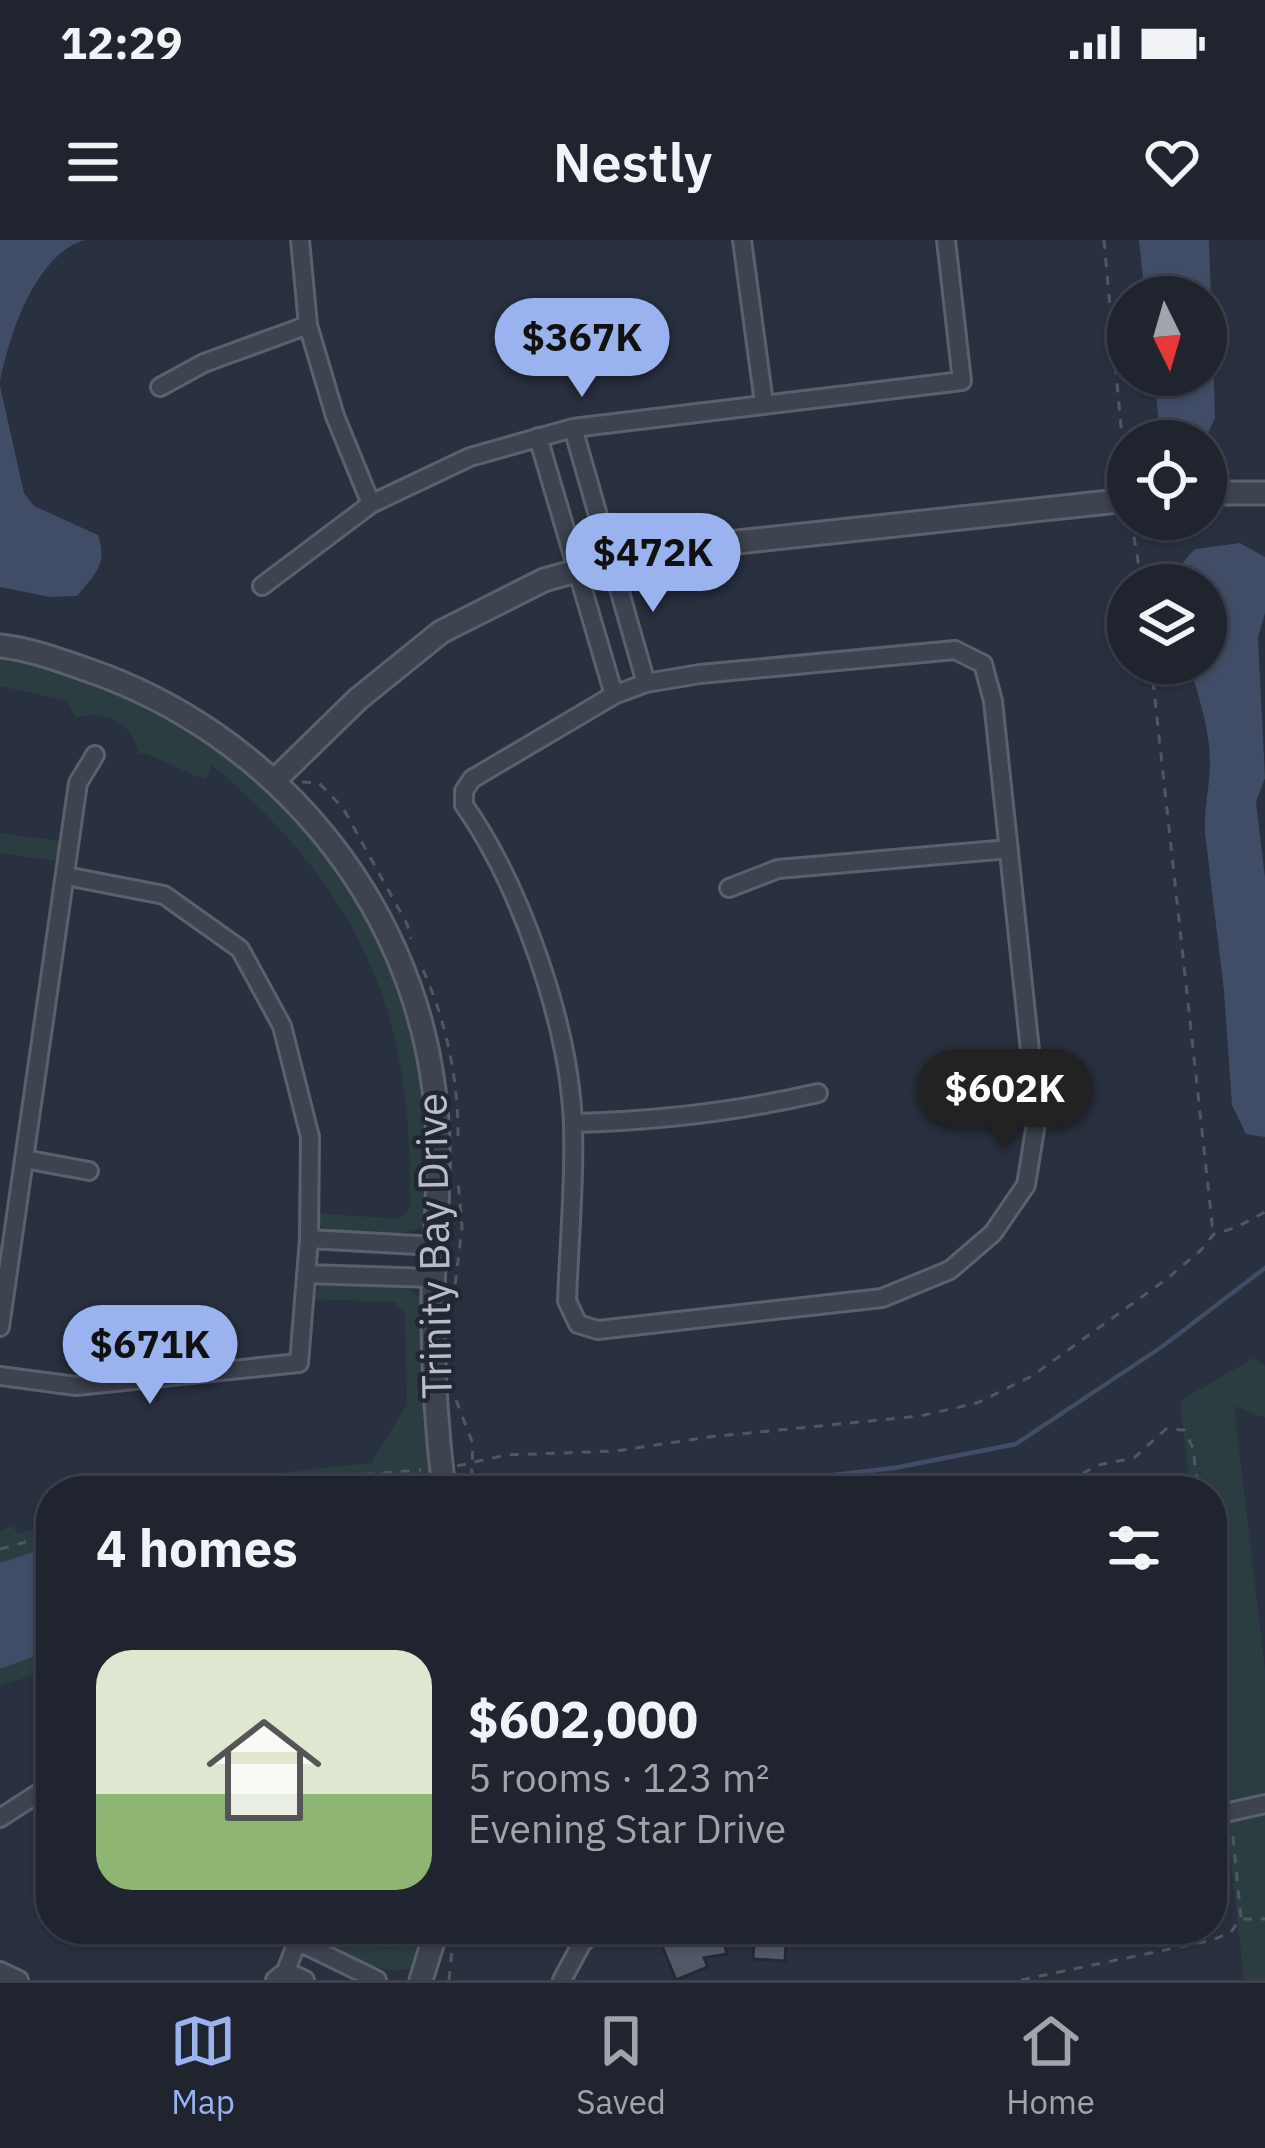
<!DOCTYPE html>
<meta charset="utf-8">
<style>
body{margin:0;font-family:"IBM Plex Sans",sans-serif;background:#272c37;color:#f1f3f6;height:100vh;display:flex;flex-direction:column;font-size:45px;white-space:nowrap}
*{box-sizing:border-box;margin:0}
p{font-size:39px;color:#a1a4aa}
.icon{flex:none;width:66px;height:66px;fill:none;stroke:currentColor;stroke-width:2;stroke-linecap:round;stroke-linejoin:round}
.map{position:relative;flex:1;overflow:hidden}
.sheet{position:absolute;left:36px;top:1236px;width:1191px;height:468px;display:flex;flex-direction:column;background:#1f242f;border-radius:48px;box-shadow:0 3px 9px #0004,0 0 0 3px #3c414b}
.sheet>*{flex:none}
.needle{width:78px;rotate:175deg}
.fabs{position:absolute;left:1107px;top:36px;display:grid;gap:24px}
.fabs a{display:grid;place-items:center;width:120px;height:120px;border-radius:50%;background:#1f242f;box-shadow:0 3px 9px #0004,0 0 0 3px #3c414b;font-size:60px}
.price{position:absolute;translate:-50% -102px;padding:0 27px;border-radius:42px;background:#9ab2ee;color:#111;font-size:39px;line-height:78px;filter:drop-shadow(0 3px 6px #0008)}
.price::after{content:'';position:absolute;left:50%;top:72px;width:36px;height:27px;margin-left:-18px;background:inherit;clip-path:polygon(0 0,100% 0,50% 100%)}
.price.on{background:#222;color:#fff}
ul{padding:0;list-style:none}
li{display:flex;align-items:center;gap:36px;height:300px;padding:0 60px}
li span{display:grid;place-items:center;flex:none;width:336px;height:240px;border-radius:36px;color:#555}
li>.icon{margin-inline-start:auto}
span .icon{width:144px;height:144px;fill:#fffc;stroke-width:1}
li b{font-size:51px}
h2{display:flex;justify-content:space-between;align-items:center;height:144px;padding:0 60px;font-size:51px}
.status{display:flex;justify-content:space-between;align-items:center;height:84px;padding:0 60px;background:#1f242f;direction:ltr}
.status svg{height:33px;fill:currentColor}
header{display:flex;justify-content:space-between;align-items:center;height:156px;padding:0 60px;background:#1f242f;font-size:54px;font-weight:600}
.tabs{display:flex;justify-content:space-around;align-items:center;height:168px;border-top:3px solid #3c414b;background:#1f242f;font-size:33px;color:#a1a4aa}
.tabs a{display:grid;justify-items:center;gap:6px}
.tabs .on{color:#9ab2ee}
.map>svg:first-child{display:block}
.green{fill:#2c3d41}
.water{fill:#414c66}
.lines{fill:none;stroke-linecap:round;stroke-linejoin:round}
.stream{stroke:#414c66;stroke-width:4.5}
.building{fill:#505767;stroke:#242936;stroke-width:3}
.minor-casing{stroke:#5b606c;stroke-width:22}
.tertiary-casing{stroke:#5b606c;stroke-width:27}
.path{stroke:#4b5a5f;stroke-width:3;stroke-dasharray:9 9;stroke-linecap:butt}
.minor{stroke:#3d434f;stroke-width:16}
.tertiary{stroke:#3d434f;stroke-width:21}
.labels{text-anchor:middle;stroke-width:9;stroke-linejoin:round;paint-order:stroke}
.street-label{font-size:42px;fill:#babec9;stroke:#222734}
</style>
<div class="status"><b>12:29</b><svg viewBox="0 0 49 12"><path d="M0 12V9h3v3zM5 12V6h3v6zM10 12V3h3v9zM15 12V0h3v12zM26 1h20v11H26zM47 4h2v5h-2z"/></svg></div>
<header><svg class="icon" aria-label="menu" viewBox="0 0 24 24"><path d="M4 6h16M4 12h16M4 18h16"/></svg>Nestly<svg class="icon" aria-label="heart" viewBox="0 0 24 24"><path d="M12 20l-8-8c-3-5 5-10 8-4 3-6 11-1 8 4z"/></svg></header>
<div class="map">
<svg width="1265" height="1740" viewBox="0 0 1265 1740">
<rect width="100%" height="100%" fill="#29303f"/>
<!-- green -->
<path class="green" d="M0,416C221,465 385,613 422,842C428,879 438,953 421,987C400,999 333,999 316,982L315,973L398,979L410,968C414,772 361,652 212,525L205,540L145,513L139,514C132,483 107,468 76,478L67,461L0,446Z
M0,593L59,601L56,621L0,613Z
M328,1042L404,1045L420,1058L433,1251H135L157,1245L371,1223L407,1164L405,1074L395,1062L310,1059L321,1044Z
M1253,1118L1265,1126V1178L1234,1166L1265,1430V1740H1244L1212,1447V1251H1190L1180,1161Z
M51,1284V1429L0,1446V1291L12,1286L18,1294Z
M311,1689H323L389,1709L402,1703L407,1689H426L414,1727C392,1740 323,1711 311,1689Z"/>
<!-- water -->
<path class="water" d="M0,0H85C35,14 9,96 0,141Z
M1139,0H1209L1215,178L1208,193L1189,199L1167,195L1159,185L1154,135H1206V57H1145Z
M0,146L24,253L34,266L98,295C108,323 95,335 77,356L50,357L0,347Z
M1240,303L1265,317V373L1258,397L1265,538L1256,562L1265,638V897L1246,894L1232,865L1224,751L1205,593C1204,570 1209,549 1210,526C1211,492 1198,455 1189,423H1206V345H1178L1177,329L1195,309Z
M399,1242L404,1251H276L289,1249Z
M51,1306V1410L0,1429V1323Z"/>
<g class="lines">
<!-- stream -->
<path class="stream" d="M693,1251L894,1228L1016,1204L1163,1106L1265,1028"/>
</g>
<!-- building -->
<path class="building" d="M655,1689H787L785,1721L753,1719L754,1696L724,1702L727,1714L704,1718L708,1727L676,1740Z"/>
<g class="lines">
<!-- minor casing -->
<g class="minor-casing">
<path id="minor" d="M300,0L308,85L335,176L371,264
M742,0L764,163
M160,147L204,123L308,85
M573,188L646,443
M538,197L614,455
M262,346L371,264L470,217L573,188L962,141L946,0
M955,410L983,424L993,461L1037,877L1026,945L993,993L950,1030L882,1058L598,1090L578,1084L567,1061C569,1003 575,944 573,886C570,787 521,646 464,565V551L472,539L614,455L646,443L700,434Z
M729,648L778,629L1009,609
M573,883C657,881 736,872 818,853
M24,919L89,931
M309,999L436,1006
M306,1034L434,1038
M0,1087L78,543L95,515
M0,1136L76,1146L299,1123L309,999L310,897L282,786L240,709L164,655L66,636
M1212,1576L1265,1564
M0,1578L51,1545
M299,1702L377,1740
M0,1731L19,1740
M286,1731L305,1740
M275,1740L286,1731L302,1689
M562,1740L582,1703L598,1689"/>
</g>
<!-- tertiary casing -->
<g class="tertiary-casing">
<path id="tertiary" d="M1206,253H1265
M0,406C30,409 59,420 88,430C271,493 410,656 434,850C443,917 435,984 433,1051C432,1118 436,1184 444,1251
M275,540L358,459L441,392L544,340L644,312L1128,260
M421,1740L437,1689"/>
</g>
<!-- path -->
<path class="path" d="M1104,0L1126,242
M1131,279L1142,345
M1151,423L1213,992
M302,542L319,543L343,568L407,684L411,699
M423,730C447,782 459,844 458,901
M453,1062L462,987L458,941
M456,1160L473,1204L471,1251
M457,1226L506,1215L616,1211L709,1197L920,1176L977,1163L1032,1136L1168,1038L1201,1010L1214,994L1235,988L1265,972
M222,1251L265,1242L421,1230
M1051,1251L1098,1225L1134,1218L1166,1189L1184,1190L1193,1208L1198,1251
M0,1309L51,1295
M1212,1389L1228,1555
M1243,1679H1265
M449,1740L452,1708
M1021,1740L1213,1700L1231,1692L1241,1678L1232,1588"/>
<!-- minor -->
<use href="#minor" class="minor"/>
<!-- tertiary -->
<use href="#tertiary" class="tertiary"/>
</g>
<g class="labels">
<!-- street labels -->
<g class="street-label">
<text transform="translate(434 1006) rotate(-91)" y="15">Trinity Bay Drive</text>
</g>
</g>
</svg>
<div class="fabs">
<a><svg class="needle" viewBox="-14 -14 28 28"><path d="M0-13l5 13h-10z" fill="#e53935"/><path d="M0 13l5-13h-10z" fill="#a1a4aa"/></svg></a>
<a><svg class="icon" aria-label="locate" viewBox="0 0 24 24"><circle cx="12" cy="12" r="6"/><path d="M12 2v4M12 18v4M2 12h4M18 12h4"/></svg></a>
<a><svg class="icon" aria-label="layers" viewBox="0 0 24 24"><path d="M12 4l9 5-9 5-9-5zM3 14l9 5 9-5"/></svg></a>
</div>
<b class="price" style="left:582px;top:160px">$367K</b>
<b class="price" style="left:653px;top:375px">$472K</b>
<b class="price on" style="left:1005px;top:911px">$602K</b>
<b class="price" style="left:150px;top:1167px">$671K</b>
<section class="sheet">
<h2>4 homes<svg class="icon" aria-label="filters" viewBox="0 0 24 24"><path d="M4 7h16M4 17h16"/><circle cx="9" cy="7" r="2"/><circle cx="15" cy="17" r="2"/></svg></h2>
<ul>
<li><span style="background:linear-gradient(#dfe7d0 60%,#8fb573 0)"><svg class="icon" aria-label="home" viewBox="0 0 24 24"><path d="M3 11l9-7 9 7M6 9v11h12V9"/></svg></span><div><b>$602,000</b><p>5 rooms · 123 m²</p><p>Evening Star Drive</p></div></li>
</ul>
</section>
</div>
<nav class="tabs">
<a class="on"><svg class="icon" aria-label="map" viewBox="0 0 24 24"><path d="M3 6l6-2 6 2 6-2v14l-6 2-6-2-6 2zM9 4v14M15 6v14"/></svg>Map</a>
<a><svg class="icon" aria-label="saved" viewBox="0 0 24 24"><path d="M7 4h10v16l-5-4-5 4z"/></svg>Saved</a>
<a><svg class="icon" aria-label="home" viewBox="0 0 24 24"><path d="M3 11l9-7 9 7M6 9v11h12V9"/></svg>Home</a>
</nav>
